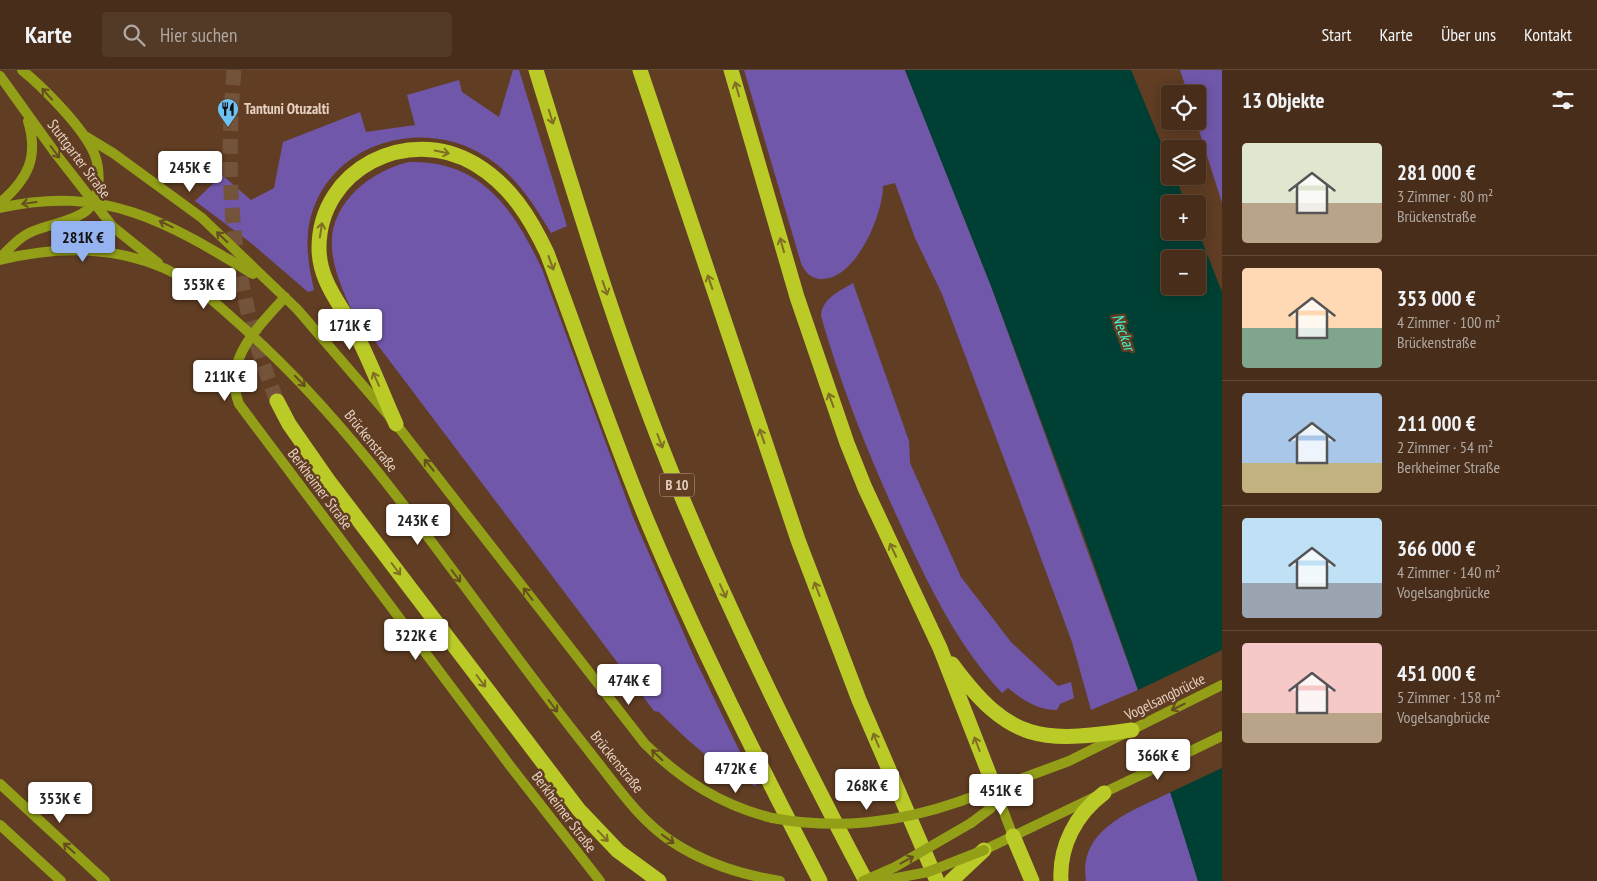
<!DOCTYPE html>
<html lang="de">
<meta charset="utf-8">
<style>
body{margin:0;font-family:"PT Sans Narrow",sans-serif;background:#523a27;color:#f1f3f6;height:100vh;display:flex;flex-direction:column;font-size:19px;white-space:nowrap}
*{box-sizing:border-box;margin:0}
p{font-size:16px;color:#b1a8a2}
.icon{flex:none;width:28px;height:28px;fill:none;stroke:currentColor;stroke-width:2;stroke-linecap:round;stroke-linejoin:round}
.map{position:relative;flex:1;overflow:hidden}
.drawer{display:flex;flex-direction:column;background:#482e1a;width:375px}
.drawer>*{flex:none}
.tools{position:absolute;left:1161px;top:15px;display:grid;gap:10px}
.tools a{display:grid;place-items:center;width:45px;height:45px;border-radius:5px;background:#482e1a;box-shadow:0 2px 12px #0003,0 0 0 1px #604a39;font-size:25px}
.price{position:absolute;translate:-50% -42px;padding:0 11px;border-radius:5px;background:#fff;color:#222;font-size:16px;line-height:32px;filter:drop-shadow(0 1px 2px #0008)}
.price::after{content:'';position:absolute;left:50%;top:30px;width:15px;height:11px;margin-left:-8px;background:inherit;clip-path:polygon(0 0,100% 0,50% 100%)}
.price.selected{background:#95b2f1;color:#111}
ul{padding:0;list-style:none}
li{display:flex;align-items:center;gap:15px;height:125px;padding:0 20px}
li+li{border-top:1px solid #604a39}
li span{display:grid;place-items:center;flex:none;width:140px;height:100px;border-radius:5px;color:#555}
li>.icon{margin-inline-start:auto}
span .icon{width:60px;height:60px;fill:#fffc;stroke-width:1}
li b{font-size:21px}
h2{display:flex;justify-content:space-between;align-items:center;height:60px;padding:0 20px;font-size:21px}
header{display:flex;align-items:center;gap:30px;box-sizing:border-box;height:70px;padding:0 25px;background:#482e1a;border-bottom:1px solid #604a39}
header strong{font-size:24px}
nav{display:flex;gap:28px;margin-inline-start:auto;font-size:18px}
.search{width:350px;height:45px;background:#523a27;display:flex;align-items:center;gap:12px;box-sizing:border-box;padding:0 18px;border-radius:5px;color:#b1a8a2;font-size:19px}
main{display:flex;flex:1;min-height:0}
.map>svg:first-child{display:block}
.green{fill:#7057a9}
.water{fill:#003f33;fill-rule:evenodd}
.pier{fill:#603d23}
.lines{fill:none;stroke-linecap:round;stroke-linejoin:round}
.highway-tunnel{stroke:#74533b;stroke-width:15;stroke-dasharray:15 8;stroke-linecap:butt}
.secondary{stroke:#929f17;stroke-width:10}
.highway{stroke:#baca27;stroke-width:15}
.secondary-bridge{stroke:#929f17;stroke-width:10}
.oneway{stroke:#806e24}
.oneway2{stroke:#684c21}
.labels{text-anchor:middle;stroke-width:5;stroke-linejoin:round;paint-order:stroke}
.shield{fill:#603d23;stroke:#bda492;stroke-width:1}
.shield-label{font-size:14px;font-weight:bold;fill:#e5d0c1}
.poi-label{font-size:15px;font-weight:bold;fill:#e5d0c1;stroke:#603d23;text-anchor:start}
.street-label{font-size:15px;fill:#e5d0c1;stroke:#603d23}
.water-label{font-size:16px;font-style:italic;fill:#42f3cf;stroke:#603d23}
</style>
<header>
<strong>Karte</strong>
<div class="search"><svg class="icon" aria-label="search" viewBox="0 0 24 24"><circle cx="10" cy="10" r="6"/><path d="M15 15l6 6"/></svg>Hier suchen</div>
<nav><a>Start</a><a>Karte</a><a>Über uns</a><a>Kontakt</a></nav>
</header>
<main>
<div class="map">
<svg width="1222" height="811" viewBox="0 0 1222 811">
<rect width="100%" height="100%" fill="#603d23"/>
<!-- green -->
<path class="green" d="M513,0H519L567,156L551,163C532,131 512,100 478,82C410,45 317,81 308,163C306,182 310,201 314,220L308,222L251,173L195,131L222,105L251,130L274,118L283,72L360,42L366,62L415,55L407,25L459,10L462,22L499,47Z
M744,0H905L991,216L1138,620L1091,640L1072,572L1012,410L942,224L915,168L895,113L883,116C883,144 856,211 820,209C810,208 805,202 801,193Z
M1180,0H1222V133L1196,51L1198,24H1188Z
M409,92C482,90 514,140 542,199L633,447L694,587L757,717C715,696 692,675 659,642L654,641L352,241C343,221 334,202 332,179C328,134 370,101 409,92Z
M853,213L909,371L910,393L961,507L1011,572L1058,616L1071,612L1074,628L1060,634L1057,640C1037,640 1023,630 1008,618L1002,623C959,577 931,520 904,462C872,393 842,320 821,246C822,228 840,221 853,213Z
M1171,722L1198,811H1086C1078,758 1133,741 1171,722Z"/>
<!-- water -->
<path class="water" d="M905,0H1131L1170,94V106H1175L1186,134H1170V161H1198L1222,222V811H1198L1138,620L1086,472L991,216ZM1170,189H1198V216H1170Z"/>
<!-- pier -->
<path class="pier" d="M1222,580V698L1169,723L1136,621Z"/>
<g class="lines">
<!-- highway-tunnel -->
<path class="highway-tunnel" d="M234,0C224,119 232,219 277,331"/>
<!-- secondary -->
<path class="secondary" d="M0,6L56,84L113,157L158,193
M85,66L113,83L202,148L297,239L396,354L645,674C683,711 721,735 772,748
M0,133C28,109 39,87 28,51
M0,138C104,114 167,152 253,204
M0,188C9,179 18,168 29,163C47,154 70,153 86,141C103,127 101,94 91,77C79,54 43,17 22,0
M0,190C56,176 112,175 166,199C196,213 221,238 246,260C359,361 446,494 538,615C559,643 581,671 603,699C623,725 643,752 671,771C704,793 742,805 780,811
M285,227C258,258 222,289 239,334L511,697L600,811
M0,714L105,811
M995,719L1013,766
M961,731L1069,691L1222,615
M971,753L991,738L995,723
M0,755L61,811
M984,780L1222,666"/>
<!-- highway -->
<path class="highway" d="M536,0C579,139 621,279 676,413C732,549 797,681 866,811
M640,0L798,470L859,630L937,811
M731,0L797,227L847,373L865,418L940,578L995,719
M277,331L289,354L328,410L579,740L618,781L659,811
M396,354C382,323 370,290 354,260C340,233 319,211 319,178C319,99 408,54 475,94C510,115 530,147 547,183C581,273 611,364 648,453C699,575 759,693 820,811
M952,594C1010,673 1041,673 1132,660
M1013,766L1032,811
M951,811L984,780
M1061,811C1059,776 1076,744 1104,723"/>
<!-- secondary-bridge -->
<path class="secondary-bridge" d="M772,748C838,760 898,753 961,731
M863,811L895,797L971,753
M881,811L928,802L984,780"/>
</g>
<!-- one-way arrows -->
<defs><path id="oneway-shaft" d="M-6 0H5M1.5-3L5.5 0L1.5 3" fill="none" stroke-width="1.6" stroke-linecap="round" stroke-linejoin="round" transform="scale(1.25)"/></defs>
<g class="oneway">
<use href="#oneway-shaft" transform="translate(737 19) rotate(-106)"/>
<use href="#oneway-shaft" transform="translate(551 47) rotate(73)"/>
<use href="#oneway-shaft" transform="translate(442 82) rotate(11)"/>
<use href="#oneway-shaft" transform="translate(321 160) rotate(-81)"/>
<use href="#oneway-shaft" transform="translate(782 175) rotate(-106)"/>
<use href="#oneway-shaft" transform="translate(551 193) rotate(70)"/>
<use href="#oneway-shaft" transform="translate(710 212) rotate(-109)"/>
<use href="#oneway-shaft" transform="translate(605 218) rotate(71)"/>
<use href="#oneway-shaft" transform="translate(376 309) rotate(-114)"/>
<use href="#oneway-shaft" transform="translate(831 330) rotate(-110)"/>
<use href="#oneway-shaft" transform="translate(762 366) rotate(-109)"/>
<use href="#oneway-shaft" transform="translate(660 371) rotate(69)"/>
<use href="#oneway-shaft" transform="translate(893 480) rotate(-115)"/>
<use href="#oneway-shaft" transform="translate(396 499) rotate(53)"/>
<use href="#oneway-shaft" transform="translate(817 519) rotate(-111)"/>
<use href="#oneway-shaft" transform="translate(723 521) rotate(66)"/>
<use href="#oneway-shaft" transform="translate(481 611) rotate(53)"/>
<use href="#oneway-shaft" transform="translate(876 670) rotate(-113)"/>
<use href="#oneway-shaft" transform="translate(977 674) rotate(-111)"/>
<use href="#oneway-shaft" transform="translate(603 766) rotate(46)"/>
</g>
<g class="oneway2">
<use href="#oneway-shaft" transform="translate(47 24) rotate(-132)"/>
<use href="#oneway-shaft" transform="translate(55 82) rotate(53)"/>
<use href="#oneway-shaft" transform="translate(29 133) rotate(172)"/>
<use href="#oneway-shaft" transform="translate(166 154) rotate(-154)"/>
<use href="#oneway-shaft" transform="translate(222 167) rotate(-136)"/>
<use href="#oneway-shaft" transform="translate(300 311) rotate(46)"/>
<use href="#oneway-shaft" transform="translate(429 395) rotate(-129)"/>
<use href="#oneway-shaft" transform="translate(456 506) rotate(53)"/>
<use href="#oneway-shaft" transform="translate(528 524) rotate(-127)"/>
<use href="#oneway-shaft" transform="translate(553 636) rotate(53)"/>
<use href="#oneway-shaft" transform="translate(1178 637) rotate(154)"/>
<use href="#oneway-shaft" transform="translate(657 685) rotate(-136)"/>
<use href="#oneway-shaft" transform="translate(668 769) rotate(36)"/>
<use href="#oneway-shaft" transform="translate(69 778) rotate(-138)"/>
<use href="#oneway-shaft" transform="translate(907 790) rotate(-29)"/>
</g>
<!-- icons -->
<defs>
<g id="restaurant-pin" transform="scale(1.125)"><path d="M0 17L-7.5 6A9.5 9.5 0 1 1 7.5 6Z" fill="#6dc2f3" stroke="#603d23"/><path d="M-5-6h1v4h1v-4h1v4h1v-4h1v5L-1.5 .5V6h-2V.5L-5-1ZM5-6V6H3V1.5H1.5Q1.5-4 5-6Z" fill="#111"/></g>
</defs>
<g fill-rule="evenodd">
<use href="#restaurant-pin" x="228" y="39"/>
</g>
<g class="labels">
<!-- shield labels -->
<rect class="shield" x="659.5" y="403.5" width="35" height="23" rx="4"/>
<g class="shield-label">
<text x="677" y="420">B 10</text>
</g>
<!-- poi labels -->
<g class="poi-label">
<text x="244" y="44">Tantuni Otuzalti</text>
</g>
<!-- street labels -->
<g class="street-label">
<text transform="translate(79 89) rotate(53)" y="5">Stuttgarter Straße</text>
<text transform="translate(371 371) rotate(51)" y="5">Brückenstraße</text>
<text transform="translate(320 419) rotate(53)" y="5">Berkheimer Straße</text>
<text transform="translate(1165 627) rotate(-26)" y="5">Vogelsangbrücke</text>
<text transform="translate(617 692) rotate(51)" y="5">Brückenstraße</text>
<text transform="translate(564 742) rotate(53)" y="5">Berkheimer Straße</text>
</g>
<!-- water labels -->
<g class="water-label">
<text transform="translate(1124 262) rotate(70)" y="6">Neckar</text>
</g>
</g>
</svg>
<div class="tools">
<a><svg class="icon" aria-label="locate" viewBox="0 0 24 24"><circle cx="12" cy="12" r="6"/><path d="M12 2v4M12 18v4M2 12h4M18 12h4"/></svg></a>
<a><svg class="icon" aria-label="layers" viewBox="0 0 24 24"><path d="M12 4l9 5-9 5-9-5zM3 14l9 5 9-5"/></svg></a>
<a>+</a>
<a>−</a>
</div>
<b class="price" style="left:190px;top:123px">245K €</b>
<b class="price selected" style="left:83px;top:193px">281K €</b>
<b class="price" style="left:204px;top:240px">353K €</b>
<b class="price" style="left:350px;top:281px">171K €</b>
<b class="price" style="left:225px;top:332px">211K €</b>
<b class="price" style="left:418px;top:476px">243K €</b>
<b class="price" style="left:416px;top:591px">322K €</b>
<b class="price" style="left:629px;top:636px">474K €</b>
<b class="price" style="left:1158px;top:711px">366K €</b>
<b class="price" style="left:736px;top:724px">472K €</b>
<b class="price" style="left:867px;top:741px">268K €</b>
<b class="price" style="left:1001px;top:746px">451K €</b>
<b class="price" style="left:60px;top:754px">353K €</b>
</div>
<section class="drawer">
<h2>13 Objekte<svg class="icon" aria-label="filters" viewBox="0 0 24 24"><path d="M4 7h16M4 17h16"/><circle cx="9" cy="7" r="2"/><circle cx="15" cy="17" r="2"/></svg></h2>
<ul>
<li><span style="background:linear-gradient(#dfe7d0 60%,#b9a48a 0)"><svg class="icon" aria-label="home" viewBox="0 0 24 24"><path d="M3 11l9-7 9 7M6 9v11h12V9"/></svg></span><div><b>281 000 €</b><p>3 Zimmer · 80 m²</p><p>Brückenstraße</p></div></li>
<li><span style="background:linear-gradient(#ffd9b3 60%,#7fa58c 0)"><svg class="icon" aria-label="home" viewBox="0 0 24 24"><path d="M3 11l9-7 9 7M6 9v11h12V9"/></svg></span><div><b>353 000 €</b><p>4 Zimmer · 100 m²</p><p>Brückenstraße</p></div></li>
<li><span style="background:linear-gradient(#a9c7e8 70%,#c2b280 0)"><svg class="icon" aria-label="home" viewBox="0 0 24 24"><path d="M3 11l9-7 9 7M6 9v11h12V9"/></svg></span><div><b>211 000 €</b><p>2 Zimmer · 54 m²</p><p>Berkheimer Straße</p></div></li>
<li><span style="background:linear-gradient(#bfe0f5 65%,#9aa5b1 0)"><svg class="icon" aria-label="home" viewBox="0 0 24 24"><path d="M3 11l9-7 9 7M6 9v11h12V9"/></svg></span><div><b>366 000 €</b><p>4 Zimmer · 140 m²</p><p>Vogelsangbrücke</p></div></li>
<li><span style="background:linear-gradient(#f6c9c9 70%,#b9a48a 0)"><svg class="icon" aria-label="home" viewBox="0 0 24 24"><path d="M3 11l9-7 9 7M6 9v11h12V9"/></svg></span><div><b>451 000 €</b><p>5 Zimmer · 158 m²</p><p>Vogelsangbrücke</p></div></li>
</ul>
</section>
</main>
